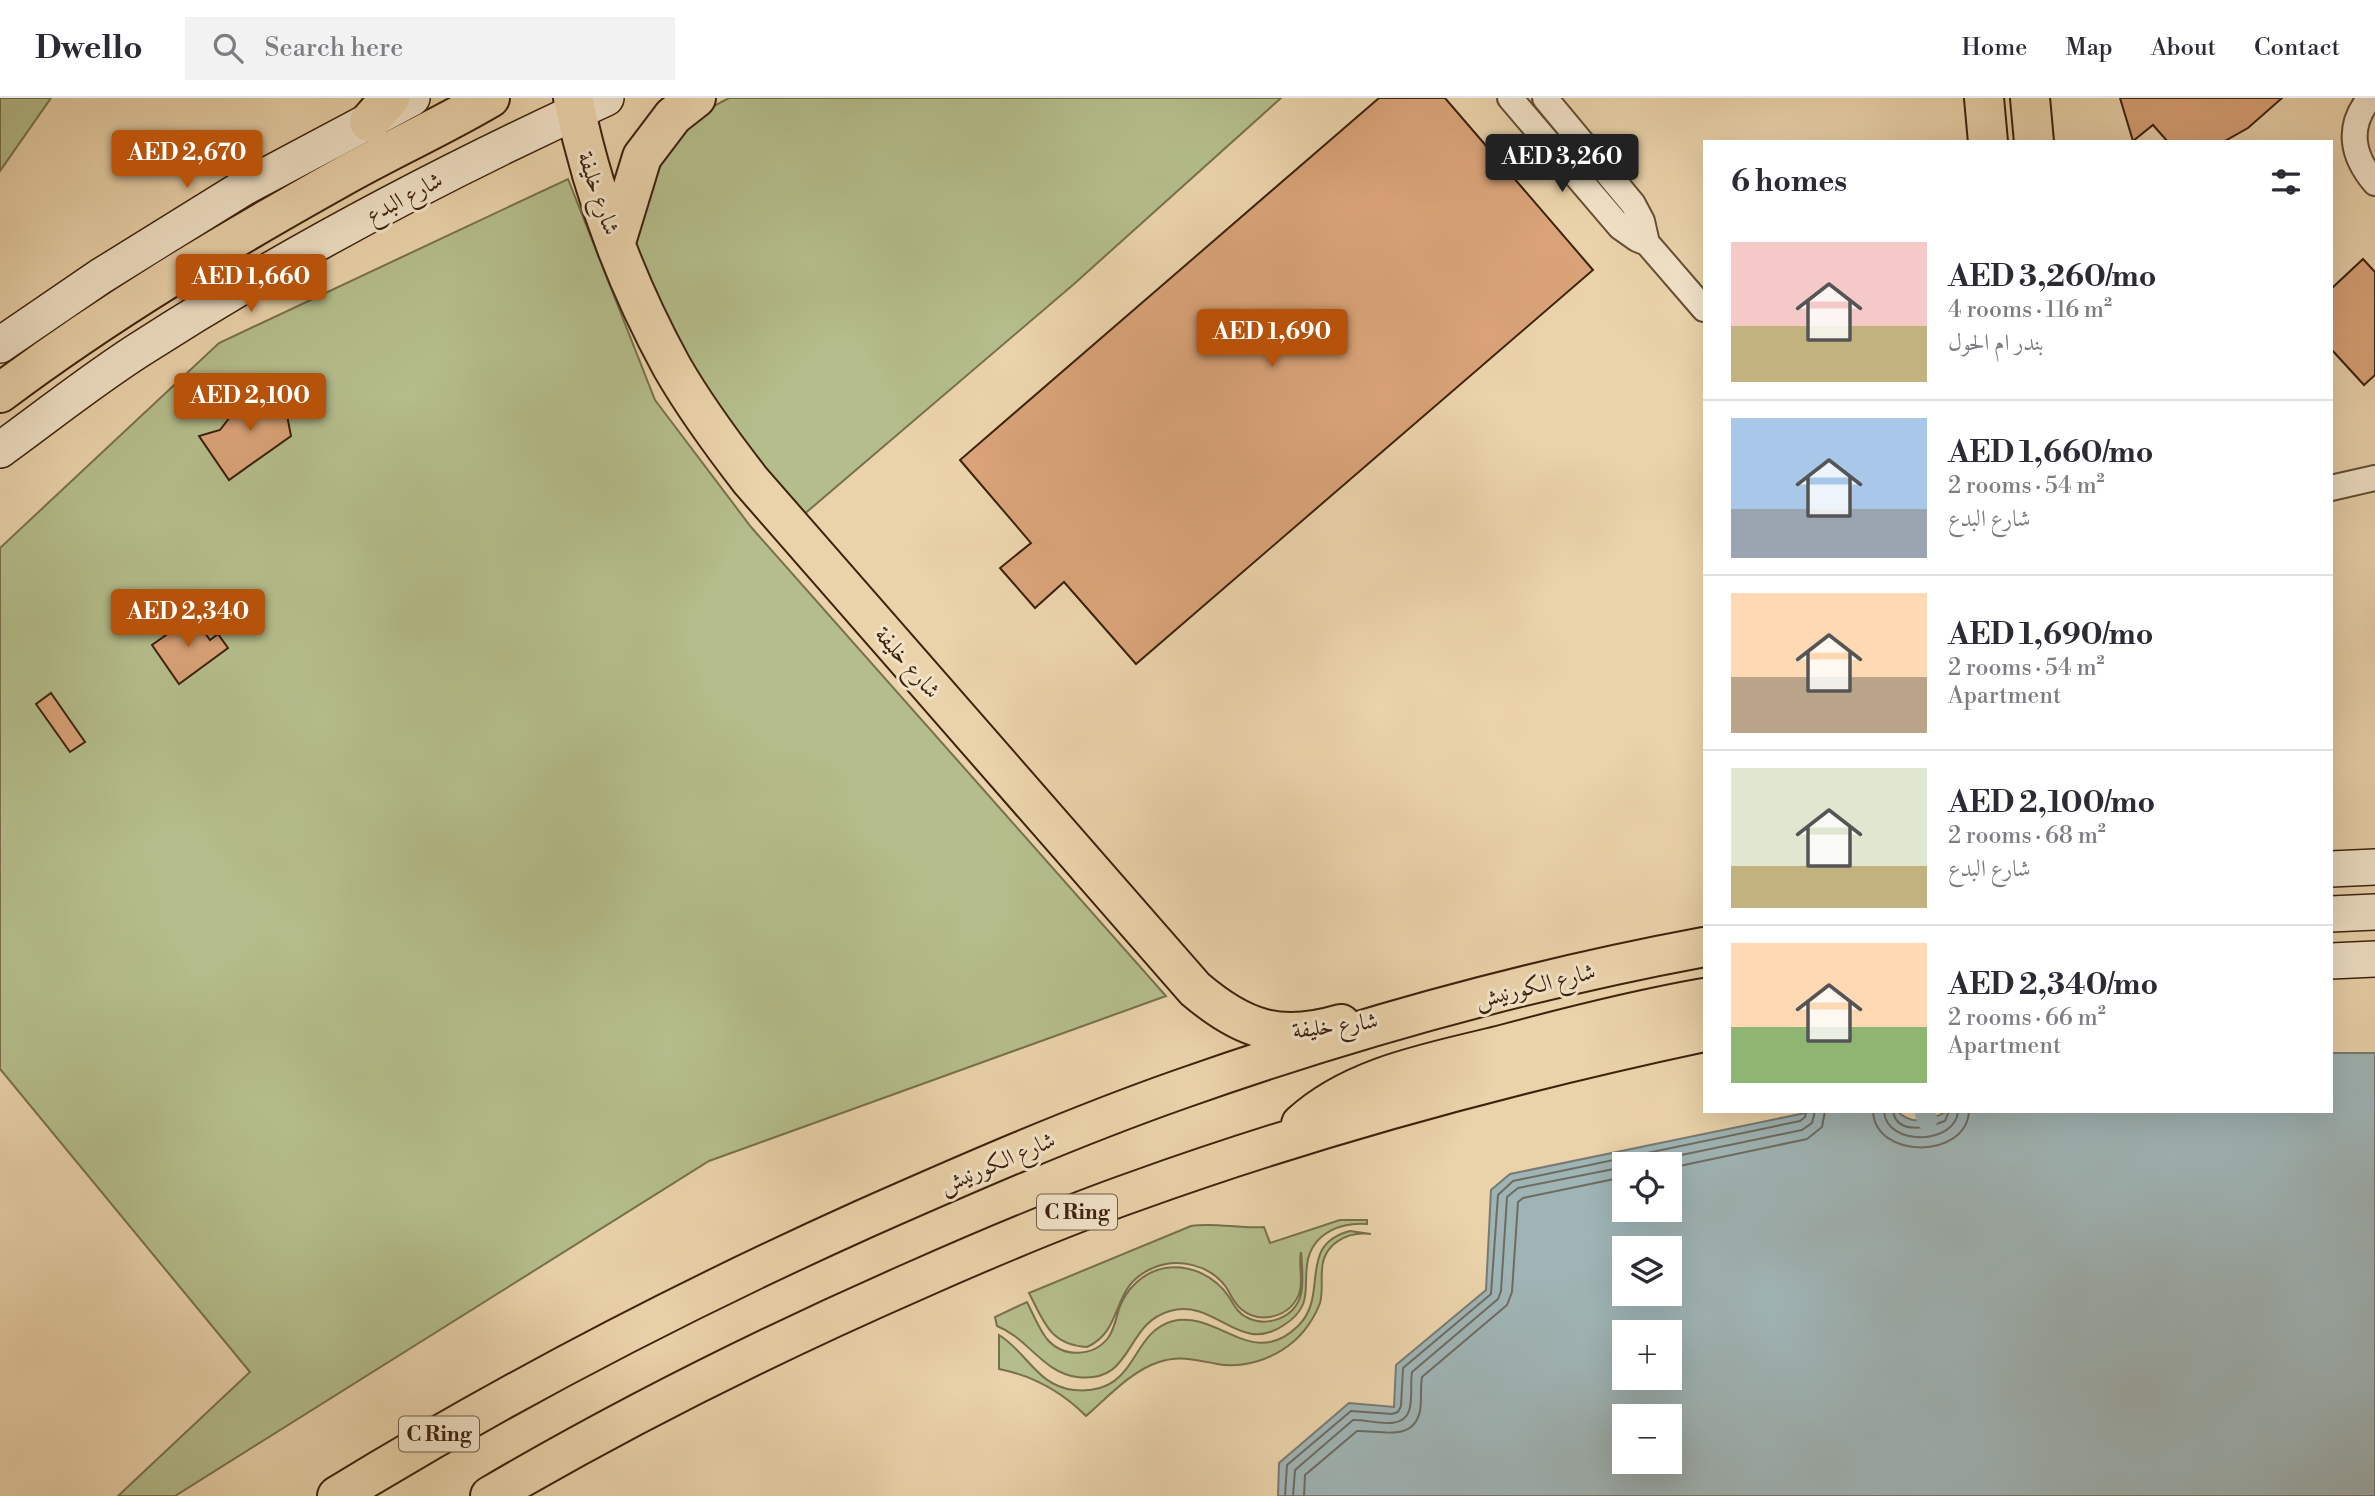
<!DOCTYPE html>
<meta charset="utf-8">
<style>
body{margin:0;font-family:"Libre Bodoni",Amiri,serif;background:#f2f2f3;color:#2b2b33;height:100vh;display:flex;flex-direction:column;font-size:26px;white-space:nowrap}
*{box-sizing:border-box;margin:0}
p{font-size:23px;color:#7c7c81}
.icon{flex:none;width:38px;height:38px;fill:none;stroke:currentColor;stroke-width:2;stroke-linecap:round;stroke-linejoin:round}
.map{position:relative;flex:1;overflow:hidden}
.panel{position:absolute;left:1703px;top:42px;width:630px;height:973px;display:flex;flex-direction:column;background:#fff;border-radius:0px;box-shadow:0 7px 28px #0002}
.panel>*{flex:none}
.fabs{position:absolute;left:1612px;top:1054px;display:grid;gap:14px}
.fabs a{display:grid;place-items:center;width:70px;height:70px;border-radius:0px;background:#fff;box-shadow:0 7px 28px #0002;font-size:35px}
.price{position:absolute;translate:-50% -60px;padding:0 16px;border-radius:7px;background:#b45309;color:#fff;font-size:23px;line-height:46px;filter:drop-shadow(0 2px 4px #0008)}
.price::after{content:'';position:absolute;left:50%;top:42px;width:21px;height:16px;margin-left:-10px;background:inherit;clip-path:polygon(0 0,100% 0,50% 100%)}
.price.on{background:#222;color:#fff}
ul{padding:0;list-style:none}
li{display:flex;align-items:center;gap:21px;height:175px;padding:0 28px}
li+li{border-top:2px solid #e1e1e2}
li span{display:grid;place-items:center;flex:none;width:196px;height:140px;border-radius:0px;color:#555}
li>.icon{margin-inline-start:auto}
span .icon{width:84px;height:84px;fill:#fffc;stroke-width:1}
li b{font-size:30px}
h2{display:flex;justify-content:space-between;align-items:center;height:84px;padding:0 28px;font-size:30px}
header{display:flex;align-items:center;gap:42px;box-sizing:border-box;height:98px;padding:0 35px;background:#fff;border-bottom:2px solid #e1e1e2}
header strong{font-size:33px}
nav{display:flex;gap:38px;margin-inline-start:auto;font-size:24px}
.search{width:490px;height:63px;background:#f2f2f3;display:flex;align-items:center;gap:18px;box-sizing:border-box;padding:0 24px;border-radius:0px;color:#7c7c81;font-size:26px}
.map>svg:first-child{display:block}
.green{fill:#b4bd8b;stroke:#78704c;stroke-width:2}
.water{fill:#9fb4b5;stroke:#787a72;stroke-width:2;fill-rule:evenodd}
.lines{fill:none;stroke-linecap:round;stroke-linejoin:round}
.shore{stroke:#6e6b61;stroke-width:2}
.canal{stroke:#9fb4b5;stroke-width:21}
.building{fill:#d9a278;stroke:#3d220d;stroke-width:2}
.minor-casing{stroke:#684e34;stroke-width:28}
.secondary-casing{stroke:#3d220d;stroke-width:38}
.primary-casing{stroke:#3d220d;stroke-width:42}
.trunk-casing{stroke:#3d220d;stroke-width:42}
.minor{stroke:#f1e2c8;stroke-width:24}
.secondary{stroke:#f1e2c8;stroke-width:35}
.primary{stroke:#ead2aa;stroke-width:38}
.trunk{stroke:#ead2aa;stroke-width:38}
.labels{text-anchor:middle;stroke-width:6;stroke-linejoin:round;paint-order:stroke}
.shield{fill:#f1e2c8;stroke:#735c45;stroke-width:2}
.shield-label{font-size:21px;font-weight:bold;fill:#3d220d}
.street-label{font-size:23px;fill:#3d220d;stroke:#f1e2c8}
</style>
<header>
<strong>Dwello</strong>
<div class="search"><svg class="icon" aria-label="search" viewBox="0 0 24 24"><circle cx="10" cy="10" r="6"/><path d="M15 15l6 6"/></svg>Search here</div>
<nav><a>Home</a><a>Map</a><a>About</a><a>Contact</a></nav>
</header>
<div class="map">
<svg width="2375" height="1398" viewBox="0 0 2375 1398">
<rect width="100%" height="100%" fill="#ead2aa"/>
<filter id="stains"><feTurbulence type="fractalNoise" baseFrequency=".00286" numOctaves="4"/><feColorMatrix values="0 0 0 0 .2 0 0 0 0 .09 0 0 0 0 .02 0 0 0 .5 -.17"/></filter>
<radialGradient id="worn" r=".72"><stop offset=".6" stop-color="#630" stop-opacity="0"/><stop offset="1" stop-color="#630" stop-opacity=".3"/></radialGradient>
<!-- green -->
<path class="green" d="M0,0H51L0,73Z
M729,0H1281L1074,186L802,418L724,319L673,238L636,160L637,95L687,22Z
M568,81L655,302L751,429L1166,898L709,1063L175,1398H118L250,1274L0,971V450L219,245Z
M1340,1122H1367V1126C1342,1124 1315,1134 1308,1161C1302,1188 1315,1207 1284,1227C1239,1258 1216,1200 1170,1213C1123,1226 1135,1286 1077,1279C1042,1274 1028,1240 997,1228L995,1219L1027,1204C1033,1216 1039,1231 1047,1241C1063,1260 1093,1259 1108,1240C1114,1232 1116,1221 1119,1211C1126,1191 1143,1174 1165,1170C1190,1166 1215,1178 1229,1199C1234,1207 1237,1214 1246,1219C1267,1230 1295,1220 1301,1196C1304,1183 1302,1167 1301,1154C1298,1167 1304,1182 1299,1196C1290,1219 1260,1227 1241,1211C1234,1205 1231,1197 1226,1189C1210,1167 1178,1159 1153,1170C1109,1188 1126,1231 1087,1249C1050,1247 1044,1224 1029,1195L1191,1128C1215,1124 1239,1131 1264,1129L1270,1145Z
M1350,1133L1371,1136C1347,1133 1323,1146 1322,1172C1321,1183 1323,1194 1320,1205C1315,1219 1304,1235 1293,1244C1273,1261 1243,1271 1217,1266C1197,1262 1180,1257 1159,1264C1131,1273 1108,1299 1086,1318C1061,1293 1034,1278 999,1271V1237C1027,1254 1037,1288 1074,1292C1139,1298 1128,1235 1173,1223C1218,1212 1252,1273 1298,1228C1330,1197 1296,1147 1350,1133Z"/>
<!-- water -->
<path class="water" d="M2331,955H2375V1398H1278L1279,1365L1349,1305L1394,1309L1396,1267L1486,1192L1491,1092L1510,1076L1815,1013H1897C1913,1029 1930,1022 1948,1013H2331ZM1624,1066H1670V1111H1624ZM1624,1150H1670V1195H1624ZM1624,1234H1670V1279H1624ZM1624,1318H1670V1363H1624Z"/>
<g class="lines">
<!-- shore -->
<path class="shore" d="M1873,1013C1875,1062 1967,1061 1969,1013
M1884,1013C1886,1049 1956,1047 1958,1013
M1893,1013C1897,1038 1929,1029 1945,1023L1949,1013
M1638,1066L1802,1032L1812,1025L1815,1013
M1670,1070L1807,1041L1822,1029L1825,1013
M1285,1398L1287,1367L1351,1313L1392,1316L1398,1314L1401,1308L1403,1270L1491,1196L1498,1097L1513,1083L1800,1023L1805,1019L1806,1013
M1293,1398L1295,1372L1353,1322C1369,1321 1402,1334 1409,1313C1413,1301 1410,1286 1412,1274L1498,1201L1501,1193L1507,1099L1518,1090L1624,1069
M1304,1398L1305,1377L1357,1333C1379,1332 1413,1345 1420,1313C1422,1302 1420,1290 1422,1279L1507,1207L1512,1194L1518,1104L1523,1100L1624,1079"/>
<!-- canal -->
<path class="canal" d="M1925,1013L1927,1022"/>
</g>
<!-- building -->
<path class="building" d="M1379,0H1445L1593,172L1136,566L1064,484L1035,510L1000,470L1031,445L960,362Z
M2120,0H2282L2248,30L2223,44H2168L2153,27L2133,43Z
M2363,161L2375,174V277L2364,287L2331,251V191Z
M280,281L291,338L229,382L199,338L220,332L237,310L261,303Z
M193,518L210,542L218,536L228,550L179,586L152,547Z
M51,595L85,644L70,654L36,606Z"/>
<g class="lines">
<!-- minor casing -->
<g class="minor-casing">
<path id="minor" d="M1510,0L1620,129L1637,141L1647,145L1704,211
M1545,0L1633,106L1642,123L1647,145
M2370,0C2346,29 2352,58 2375,85
M2331,390L2375,380"/>
</g>
<!-- secondary casing -->
<g class="secondary-casing">
<path id="secondary" d="M0,247L101,178L243,90L412,0
M0,352C47,318 93,281 142,250C290,155 446,73 606,0
M2331,771L2375,769
M2331,816L2375,814
M2331,863L2375,861"/>
</g>
<!-- primary casing -->
<g class="primary-casing">
<path id="primary" d="M573,0C592,93 626,185 672,269C695,309 723,347 751,383L1195,891C1243,932 1280,944 1341,926
M369,24L390,0
M616,144L642,59L673,18L696,0
M0,295C108,214 222,146 340,80C389,52 441,29 490,0"/>
</g>
<!-- trunk casing -->
<g class="trunk-casing">
<path id="trunk" d="M1984,0L1988,44
M2030,0L2034,44
M1301,1026C1354,977 1435,964 1502,947C1569,929 1636,912 1704,900
M337,1398C507,1294 682,1203 864,1121C968,1075 1073,1029 1181,991C1351,931 1527,882 1704,849
M490,1398C628,1317 771,1246 917,1182C989,1150 1062,1119 1136,1093C1322,1026 1512,975 1704,934"/>
</g>
<!-- minor -->
<use href="#minor" class="minor"/>
<!-- secondary -->
<use href="#secondary" class="secondary"/>
<!-- primary -->
<use href="#primary" class="primary"/>
<!-- trunk -->
<use href="#trunk" class="trunk"/>
</g>
<g class="labels">
<!-- shield labels -->
<g class="shield">
<rect x="1037" y="1096.5" width="80" height="35" rx="5"/>
<rect x="399" y="1318.5" width="80" height="35" rx="5"/>
</g>
<g class="shield-label">
<text x="1077" y="1121">C Ring</text>
<text x="439" y="1343">C Ring</text>
</g>
<!-- street labels -->
<g class="street-label">
<text transform="translate(599 95) rotate(71)" y="8">شارع خليفة</text>
<text transform="translate(404 99) rotate(-28)" y="8">شارع البدع</text>
<text transform="translate(908 564) rotate(49)" y="8">شارع خليفة</text>
<text transform="translate(1535 887) rotate(-14)" y="8">شارع الكورنيش</text>
<text transform="translate(1335 927) rotate(-7)" y="8">شارع خليفة</text>
<text transform="translate(997 1064) rotate(-23)" y="8">شارع الكورنيش</text>
</g>
</g>
<rect width="100%" height="100%" filter="url(#stains)"/>
<rect width="100%" height="100%" fill="url(#worn)"/>
</svg>
<div class="fabs">
<a><svg class="icon" aria-label="locate" viewBox="0 0 24 24"><circle cx="12" cy="12" r="6"/><path d="M12 2v4M12 18v4M2 12h4M18 12h4"/></svg></a>
<a><svg class="icon" aria-label="layers" viewBox="0 0 24 24"><path d="M12 4l9 5-9 5-9-5zM3 14l9 5 9-5"/></svg></a>
<a>+</a>
<a>−</a>
</div>
<b class="price" style="left:187px;top:92px">AED 2,670</b>
<b class="price on" style="left:1562px;top:96px">AED 3,260</b>
<b class="price" style="left:251px;top:216px">AED 1,660</b>
<b class="price" style="left:1272px;top:271px">AED 1,690</b>
<b class="price" style="left:250px;top:335px">AED 2,100</b>
<b class="price" style="left:188px;top:551px">AED 2,340</b>
<section class="panel">
<h2>6 homes<svg class="icon" aria-label="filters" viewBox="0 0 24 24"><path d="M4 7h16M4 17h16"/><circle cx="9" cy="7" r="2"/><circle cx="15" cy="17" r="2"/></svg></h2>
<ul>
<li><span style="background:linear-gradient(#f6c9c9 60%,#c2b280 0)"><svg class="icon" aria-label="home" viewBox="0 0 24 24"><path d="M3 11l9-7 9 7M6 9v11h12V9"/></svg></span><div><b>AED 3,260/mo</b><p>4 rooms · 116 m²</p><p>بندر ام الحول</p></div></li>
<li><span style="background:linear-gradient(#a9c7e8 65%,#9aa5b1 0)"><svg class="icon" aria-label="home" viewBox="0 0 24 24"><path d="M3 11l9-7 9 7M6 9v11h12V9"/></svg></span><div><b>AED 1,660/mo</b><p>2 rooms · 54 m²</p><p>شارع البدع</p></div></li>
<li><span style="background:linear-gradient(#ffd9b3 60%,#b9a48a 0)"><svg class="icon" aria-label="home" viewBox="0 0 24 24"><path d="M3 11l9-7 9 7M6 9v11h12V9"/></svg></span><div><b>AED 1,690/mo</b><p>2 rooms · 54 m²</p><p>Apartment</p></div></li>
<li><span style="background:linear-gradient(#dfe7d0 70%,#c2b280 0)"><svg class="icon" aria-label="home" viewBox="0 0 24 24"><path d="M3 11l9-7 9 7M6 9v11h12V9"/></svg></span><div><b>AED 2,100/mo</b><p>2 rooms · 68 m²</p><p>شارع البدع</p></div></li>
<li><span style="background:linear-gradient(#ffd9b3 60%,#8fb573 0)"><svg class="icon" aria-label="home" viewBox="0 0 24 24"><path d="M3 11l9-7 9 7M6 9v11h12V9"/></svg></span><div><b>AED 2,340/mo</b><p>2 rooms · 66 m²</p><p>Apartment</p></div></li>
</ul>
</section>
</div>
